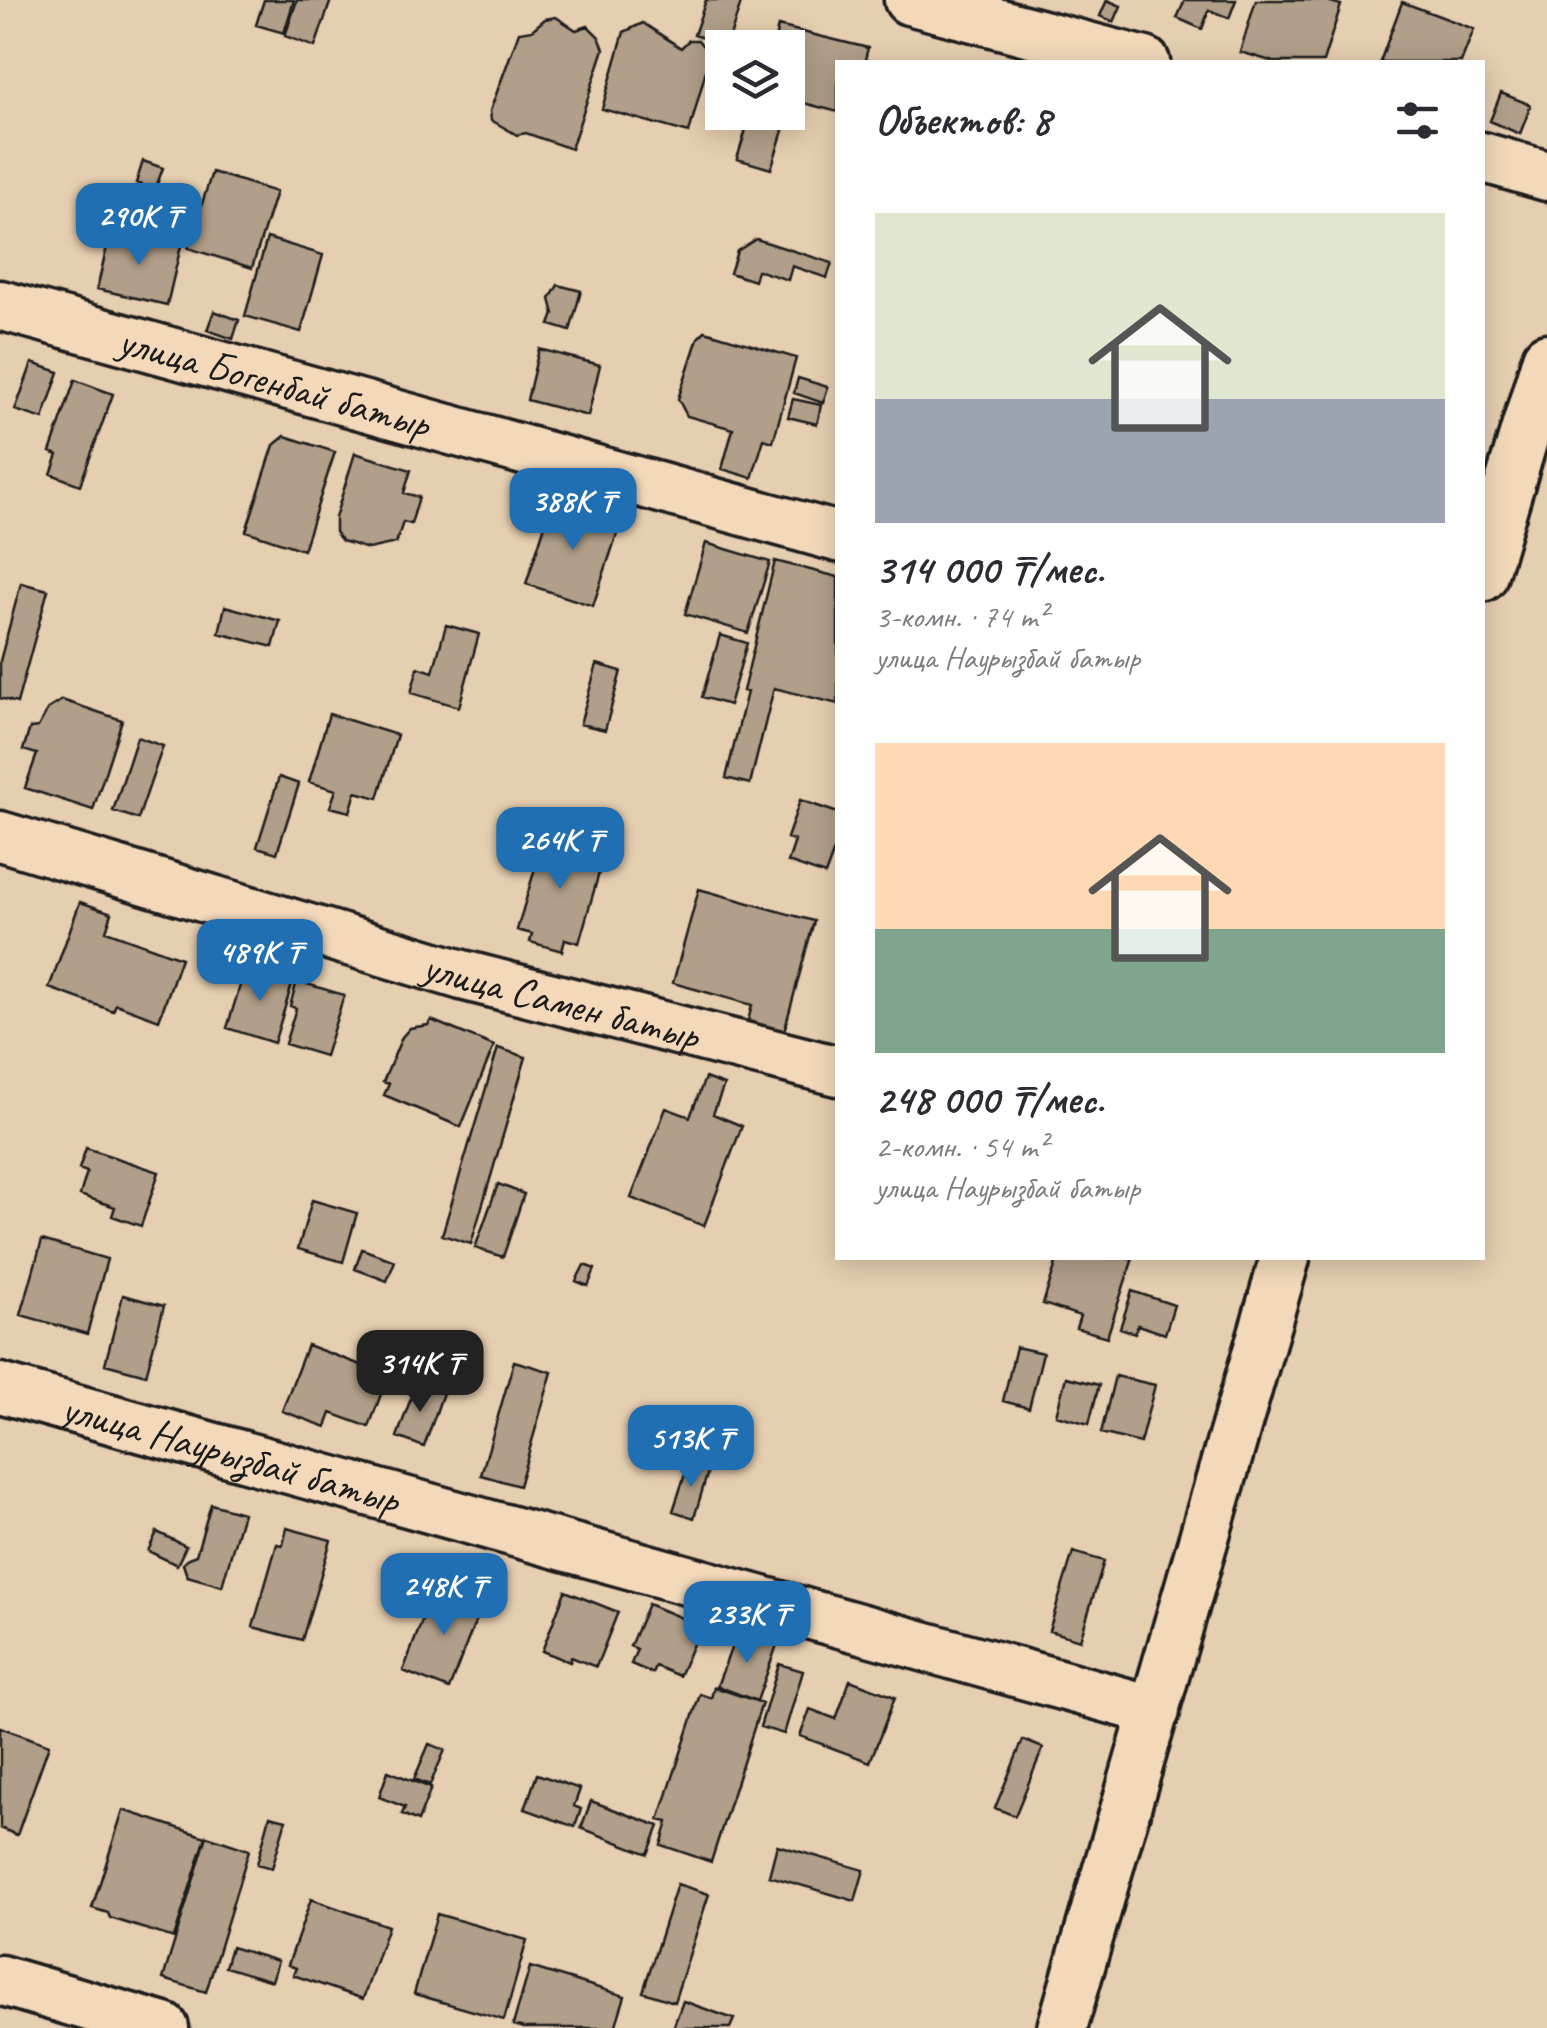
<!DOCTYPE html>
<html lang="ru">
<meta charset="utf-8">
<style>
body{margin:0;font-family:Caveat,sans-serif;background:#f2f2f3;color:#2b2b33;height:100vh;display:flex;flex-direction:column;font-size:38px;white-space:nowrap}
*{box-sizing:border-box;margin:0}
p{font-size:32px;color:#7c7c81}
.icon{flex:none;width:55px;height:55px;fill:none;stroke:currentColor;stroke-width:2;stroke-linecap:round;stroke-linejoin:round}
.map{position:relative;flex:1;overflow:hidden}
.sheet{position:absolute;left:835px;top:60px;width:650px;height:1200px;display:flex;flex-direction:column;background:#fff;border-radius:0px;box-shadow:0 5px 25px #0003}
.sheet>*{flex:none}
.tools{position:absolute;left:705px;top:30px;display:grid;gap:20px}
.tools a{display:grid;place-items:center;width:100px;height:100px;border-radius:0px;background:#fff;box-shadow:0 5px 25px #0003;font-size:50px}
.price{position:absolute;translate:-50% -85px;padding:0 22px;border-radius:20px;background:#1f6fb2;color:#fff;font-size:32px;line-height:65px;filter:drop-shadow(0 2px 5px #0008)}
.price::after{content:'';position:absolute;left:50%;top:60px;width:30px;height:22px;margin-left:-15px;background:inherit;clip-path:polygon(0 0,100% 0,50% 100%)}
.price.selected{background:#222;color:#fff}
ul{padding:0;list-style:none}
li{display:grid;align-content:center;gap:20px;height:530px;padding:0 40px}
li span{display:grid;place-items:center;height:310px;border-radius:0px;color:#555}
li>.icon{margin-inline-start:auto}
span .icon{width:180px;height:180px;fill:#fffc;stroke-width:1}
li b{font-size:42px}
h2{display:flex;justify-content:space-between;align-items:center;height:120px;padding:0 40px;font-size:42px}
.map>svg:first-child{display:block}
.building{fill:#b19f89;stroke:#1c1c1c;stroke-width:2.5}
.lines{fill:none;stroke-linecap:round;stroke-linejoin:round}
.minor-casing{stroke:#1c1c1c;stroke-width:55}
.minor{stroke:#f3d9ba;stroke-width:48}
.labels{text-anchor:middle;stroke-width:10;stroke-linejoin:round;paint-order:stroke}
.street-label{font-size:42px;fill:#1c1c1c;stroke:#f3d9ba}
</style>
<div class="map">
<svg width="1547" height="2028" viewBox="0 0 1547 2028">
<rect width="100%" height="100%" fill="#e6ceb0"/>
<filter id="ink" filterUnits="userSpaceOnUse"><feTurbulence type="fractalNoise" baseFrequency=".01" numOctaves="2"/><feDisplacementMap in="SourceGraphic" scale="20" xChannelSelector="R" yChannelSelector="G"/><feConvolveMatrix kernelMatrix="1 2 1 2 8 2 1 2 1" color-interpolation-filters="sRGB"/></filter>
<g filter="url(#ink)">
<!-- building -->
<path class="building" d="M264,0H294L284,33L256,25Z
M297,0H331L315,47L285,36Z
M706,0H742L727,46L694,35Z
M1107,0L1121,6L1114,22L1100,16Z
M1185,0H1236L1229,18L1209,10L1202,29L1177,18Z
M1256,0H1324L1341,5L1323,62H1274L1240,52Z
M1402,2L1474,29L1461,62H1380Z
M556,17L576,30L588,26L599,37L604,49L571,149L526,133L517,135L491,120L490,111L519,32L532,30L545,19Z
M643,23L681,48L689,40H698L710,55L689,133L602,109L624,32Z
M778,26L868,48L865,60L876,62H838V112L788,99V48H773Z
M1501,93L1531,105L1520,134L1490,121Z
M788,107L790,108L771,169L737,159L748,123L742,121L745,112H788Z
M143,161L163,168L155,190L136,183Z
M212,172L276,192L252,268L188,248Z
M111,230L181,246L167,305L97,289Z
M267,238L323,255L301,332L245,316Z
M756,239L832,263L827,278L792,266L788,280L757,270L754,281L730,273L737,251Z
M558,285L581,291L570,331L550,325L554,314L550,299Z
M214,311L239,320L233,339L207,330Z
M705,331L796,358L773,442L764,439L752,478L722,469L733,429L687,416L678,399L698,338Z
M539,349L600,365L588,416L527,400Z
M32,363L59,372L43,419L15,410Z
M798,378L828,387L823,403L794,393Z
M75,380L113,394L80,485L51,474L58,455L50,452Z
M793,399L821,405L817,424L788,417Z
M285,436L335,452L303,550L246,531L274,445Z
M355,453L411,470L404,493L419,497L411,524L403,522L396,543L368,549L342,541L335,532V518Z
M553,500L621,522L593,606L526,584Z
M706,543L770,562L748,633L685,614Z
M775,561L838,577V704L774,688L750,784L726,778L747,692L743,691Z
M21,583L48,590L17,703L0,698V661Z
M225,606L280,621L273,647L219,633Z
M446,625L479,634L459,707L411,693L418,667L433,672Z
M720,635L747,643L729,705L702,697Z
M597,664L621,671L605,730L580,724Z
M62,700L122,720L93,810L25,788L37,754L23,750L30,728L38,727L48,709Z
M329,714L397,735L378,798L356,792L350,812L330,807L336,790L309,782Z
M137,737L163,746L138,819L113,811Z
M279,777L299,784L277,853L257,847Z
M800,800L838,813V840L825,875L788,862L795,841L787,838Z
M545,834L605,852L579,943L565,939L562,951L530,942L532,934L517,930Z
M699,889L814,921L783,1035L747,1025L752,1005L673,983Z
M80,902L112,913L106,931L181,958L159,1020L116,1004L113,1011L49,988Z
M246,966L293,981L274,1043L227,1028Z
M297,981L344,995L325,1056L285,1044L296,1008L290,1006Z
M431,1020L494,1046L461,1127L384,1095L389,1084L383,1082L402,1037L410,1028L428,1025Z
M498,1048L526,1057L471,1244L442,1235Z
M705,1078L724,1085L713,1114L742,1126L704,1226L631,1198L666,1108L690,1117Z
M86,1148L159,1172L141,1226L112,1216L115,1207L80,1195L87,1172L79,1169Z
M498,1184L524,1194L503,1257L475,1248Z
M312,1200L357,1213L343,1262L298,1249Z
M42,1240L107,1259L87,1334L21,1315Z
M362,1249L395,1261L387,1281L355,1269Z
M1068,1258H1133L1107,1337L1076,1328L1080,1316L1043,1304L1057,1260L1065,1262Z
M584,1265L595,1269L588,1286L576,1281Z
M1132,1291L1174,1305L1165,1334L1138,1325L1135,1333L1120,1328Z
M123,1295L164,1306L146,1375L105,1364Z
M307,1345L388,1375L369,1427L331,1413L326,1427L282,1411Z
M1016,1347L1043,1353L1029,1408L1003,1401Z
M514,1361L552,1372L519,1486L481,1475Z
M1115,1376L1155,1385L1140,1443L1101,1433Z
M1066,1377L1099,1385L1089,1424L1056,1415Z
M416,1384L443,1393L424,1447L397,1437Z
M689,1462L709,1468L694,1518L673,1511Z
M211,1504L243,1513L222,1586L187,1576L183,1564L188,1558L196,1555Z
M287,1528L331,1540L302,1640L253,1627L277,1544L283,1545Z
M157,1532L186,1546L177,1565L148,1551Z
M1073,1552L1104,1561L1080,1640L1049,1631Z
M450,1586L484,1599L449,1689L403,1671L429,1602L441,1607Z
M565,1591L618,1612L596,1667L571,1657L570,1662L542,1651Z
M648,1604L701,1626L679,1676L655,1666L652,1673L631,1664L637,1649L630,1646Z
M738,1630L777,1645L757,1701L717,1686Z
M779,1664L803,1671L784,1734L760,1727Z
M850,1680L895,1697L870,1762L800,1736L810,1709L836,1719Z
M714,1687L762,1703L711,1862L661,1845L668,1822L659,1820L700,1694L711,1698Z
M0,1727L49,1745L17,1835L0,1828Z
M1023,1740L1043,1748L1015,1816L995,1808Z
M429,1744L445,1750L430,1785L414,1779Z
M388,1771L431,1788L418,1821L402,1814L405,1807L379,1797Z
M537,1774L580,1789L574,1806L581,1809L575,1827L525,1809Z
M591,1801L659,1826L648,1854L581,1828Z
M123,1810L206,1837L174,1938L110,1918L108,1913L92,1908Z
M270,1816L286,1820L272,1868L257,1864Z
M207,1836L249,1850L206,1992L163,1979Z
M777,1845L864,1870L855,1901L769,1876Z
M677,1884L709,1894L674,2002L643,1992Z
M311,1899L388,1926L363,1999L293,1975L296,1968L288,1965Z
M437,1914L527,1940L504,2020L414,1994Z
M231,1947L278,1961L272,1981L225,1967Z
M530,1967L625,1996L615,2028H524L513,2025Z
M683,2001L734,2019L730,2028H673Z"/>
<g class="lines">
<!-- minor casing -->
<g class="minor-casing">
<g id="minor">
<path d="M909,0L1145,62"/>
<path d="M1482,157L1547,176"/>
<path id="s1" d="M0,305L838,537"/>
<path d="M1482,577L1547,358"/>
<path id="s2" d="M0,836L462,975L838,1071"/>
<path id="s3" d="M0,1388L1155,1711"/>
<path d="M0,1980L164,2028"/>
<path d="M1062,2028L1285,1258"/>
</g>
</g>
<!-- minor -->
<use href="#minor" class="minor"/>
</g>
</g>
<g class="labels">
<!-- street labels -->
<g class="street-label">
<text dy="15" stroke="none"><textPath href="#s1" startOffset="285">улица Богенбай батыр</textPath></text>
<text dy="15" stroke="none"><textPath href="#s2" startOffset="585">улица Самен батыр</textPath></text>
<text dy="15" stroke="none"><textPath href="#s3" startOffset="240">улица Наурызбай батыр</textPath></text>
</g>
</g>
</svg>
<div class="tools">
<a><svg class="icon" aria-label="layers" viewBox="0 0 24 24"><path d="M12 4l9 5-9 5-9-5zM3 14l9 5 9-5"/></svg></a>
</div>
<b class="price" style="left:139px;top:268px">290K ₸</b>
<b class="price" style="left:573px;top:553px">388K ₸</b>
<b class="price" style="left:560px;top:892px">264K ₸</b>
<b class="price" style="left:260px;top:1004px">489K ₸</b>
<b class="price selected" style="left:420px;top:1415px">314K ₸</b>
<b class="price" style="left:691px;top:1490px">513K ₸</b>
<b class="price" style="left:444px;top:1638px">248K ₸</b>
<b class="price" style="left:747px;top:1666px">233K ₸</b>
<section class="sheet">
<h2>Объектов: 8<svg class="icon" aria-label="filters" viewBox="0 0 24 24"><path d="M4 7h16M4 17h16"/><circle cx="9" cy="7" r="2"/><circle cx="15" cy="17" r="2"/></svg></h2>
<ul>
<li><span style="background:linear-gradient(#dfe7d0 60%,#9aa5b1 0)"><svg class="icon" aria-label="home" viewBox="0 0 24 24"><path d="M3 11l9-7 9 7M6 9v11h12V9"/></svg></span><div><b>314 000 ₸/мес.</b><p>3-комн. · 74 m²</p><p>улица Наурызбай батыр</p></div></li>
<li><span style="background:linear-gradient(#ffd9b3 60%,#7fa58c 0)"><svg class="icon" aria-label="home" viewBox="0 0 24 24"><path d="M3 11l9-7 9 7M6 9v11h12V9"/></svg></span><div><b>248 000 ₸/мес.</b><p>2-комн. · 54 m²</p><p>улица Наурызбай батыр</p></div></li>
</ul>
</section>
</div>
